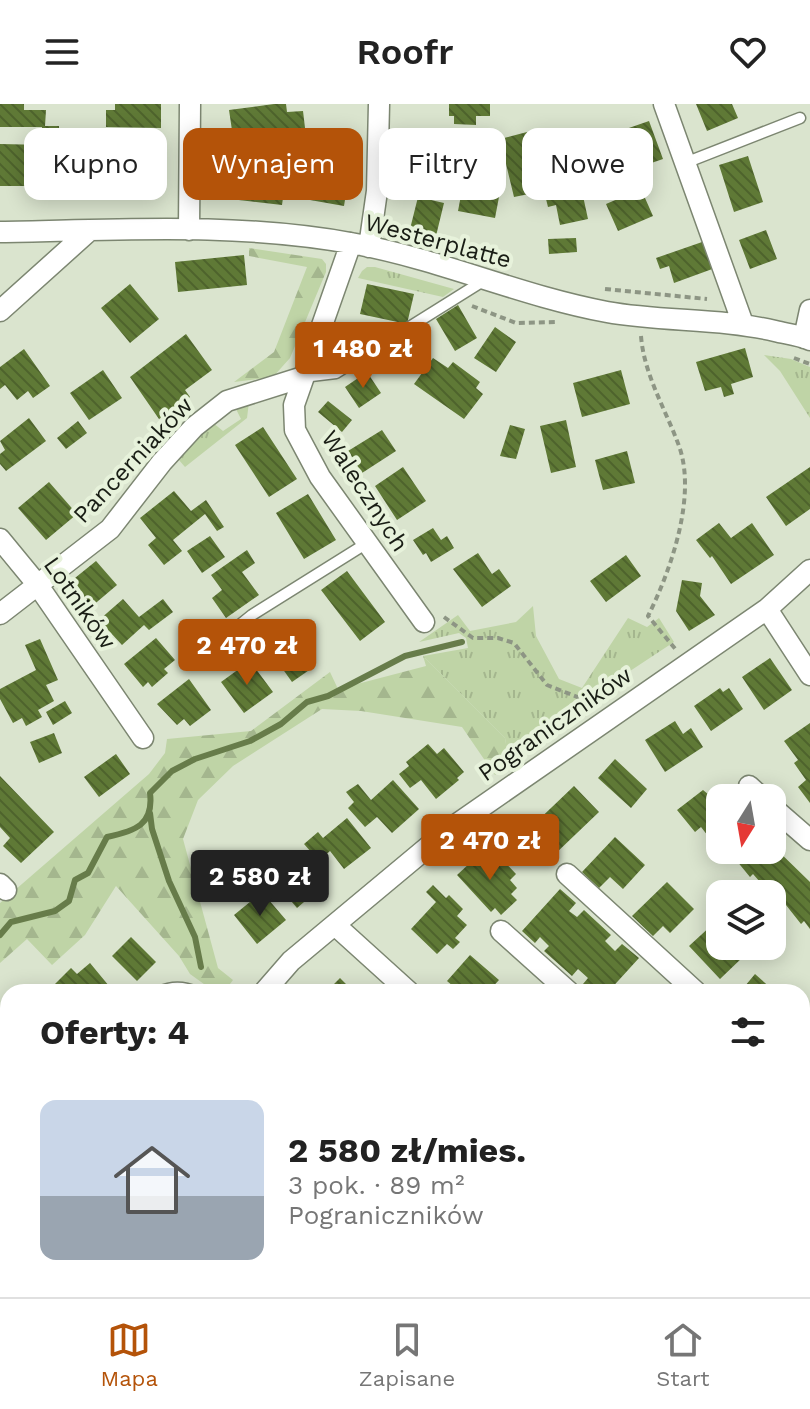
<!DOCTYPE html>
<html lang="pl">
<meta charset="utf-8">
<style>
body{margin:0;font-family:"Work Sans",sans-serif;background:#f2f2f2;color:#222;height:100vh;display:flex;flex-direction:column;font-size:30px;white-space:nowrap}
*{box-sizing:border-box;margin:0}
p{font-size:26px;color:#767676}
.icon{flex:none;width:44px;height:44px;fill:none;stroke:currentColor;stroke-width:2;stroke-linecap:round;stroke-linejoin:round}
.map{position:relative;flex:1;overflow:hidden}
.drawer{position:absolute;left:0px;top:880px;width:810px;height:314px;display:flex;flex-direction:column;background:#fff;border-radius:24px 24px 0 0;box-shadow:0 4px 20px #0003}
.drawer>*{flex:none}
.hud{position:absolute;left:24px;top:24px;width:762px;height:72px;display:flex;gap:16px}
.needle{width:52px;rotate:191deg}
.fabs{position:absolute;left:706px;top:680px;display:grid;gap:16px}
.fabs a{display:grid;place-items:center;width:80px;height:80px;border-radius:16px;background:#fff;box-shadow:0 4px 20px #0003;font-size:40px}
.price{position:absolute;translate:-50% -68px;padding:0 18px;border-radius:8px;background:#b45309;color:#fff;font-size:26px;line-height:52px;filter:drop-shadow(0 2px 4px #0008)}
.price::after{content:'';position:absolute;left:50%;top:48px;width:24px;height:18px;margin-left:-12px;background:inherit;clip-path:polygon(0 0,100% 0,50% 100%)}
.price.on{background:#222;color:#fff}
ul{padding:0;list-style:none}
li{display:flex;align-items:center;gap:24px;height:200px;padding:0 40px}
li span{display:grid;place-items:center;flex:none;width:224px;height:160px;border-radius:16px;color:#555}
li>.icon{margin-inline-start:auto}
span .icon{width:96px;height:96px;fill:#fffc;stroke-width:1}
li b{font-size:34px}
h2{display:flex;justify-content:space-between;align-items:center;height:96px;padding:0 40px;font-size:34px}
.chip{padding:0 28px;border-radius:16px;background:#fff;box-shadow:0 4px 20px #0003;font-size:28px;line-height:72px}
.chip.on{background:#b45309;color:#fff}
header{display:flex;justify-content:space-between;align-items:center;height:104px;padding:0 40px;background:#fff;font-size:36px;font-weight:600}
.dock{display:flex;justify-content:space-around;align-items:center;height:112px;border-top:2px solid #e0e0e0;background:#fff;font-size:22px;color:#767676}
.dock a{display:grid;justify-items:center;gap:4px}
.dock .on{color:#b45309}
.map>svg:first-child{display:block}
.grass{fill:url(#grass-tufts)}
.forest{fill:url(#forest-firs)}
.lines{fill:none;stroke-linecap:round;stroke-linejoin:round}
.stream{stroke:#677c4a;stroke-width:6}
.building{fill:url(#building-back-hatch)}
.lane-casing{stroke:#7c8671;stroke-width:13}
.street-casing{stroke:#7c8671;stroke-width:23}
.path{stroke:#8d9584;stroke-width:4;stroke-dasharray:6 4;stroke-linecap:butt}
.lane{stroke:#fff;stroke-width:10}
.street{stroke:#fff;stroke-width:20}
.labels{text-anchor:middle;stroke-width:8;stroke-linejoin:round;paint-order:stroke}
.street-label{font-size:24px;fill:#191d15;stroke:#e7f2db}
</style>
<header><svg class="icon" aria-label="menu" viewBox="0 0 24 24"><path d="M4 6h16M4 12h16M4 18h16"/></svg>Roofr<svg class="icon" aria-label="heart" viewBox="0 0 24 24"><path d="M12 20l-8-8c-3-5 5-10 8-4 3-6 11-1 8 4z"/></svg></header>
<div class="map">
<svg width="810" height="1193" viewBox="0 0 810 1193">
<defs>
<pattern id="grass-tufts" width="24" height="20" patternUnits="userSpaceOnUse" patternTransform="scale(2)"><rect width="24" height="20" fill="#bfd4a6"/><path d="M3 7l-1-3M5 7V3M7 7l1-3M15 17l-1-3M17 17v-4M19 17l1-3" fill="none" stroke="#a4b68e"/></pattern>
<pattern id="forest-firs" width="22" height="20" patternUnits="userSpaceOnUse" patternTransform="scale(2)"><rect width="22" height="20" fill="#bfd4a6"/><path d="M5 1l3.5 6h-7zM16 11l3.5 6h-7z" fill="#a4b68e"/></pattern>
<pattern id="building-back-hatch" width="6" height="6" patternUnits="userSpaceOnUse" patternTransform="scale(2)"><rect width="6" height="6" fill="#5f7936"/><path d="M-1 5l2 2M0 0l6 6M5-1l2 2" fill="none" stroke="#4e632c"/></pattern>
</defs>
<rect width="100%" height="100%" fill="#dae4ce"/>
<!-- grass -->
<path class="grass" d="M367,163H375L454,185L443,193L358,174L362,167Z
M764,251L791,255L810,263V314L780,267Z
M249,298L247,314L185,363L178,355L192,336L212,318L223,327L241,315L235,303Z
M533,502L536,532L559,575L582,584L628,514L647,523L659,514L674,538L627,569L620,584L495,671L488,661L507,647L505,634L423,552L468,544L466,534L459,529L419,538L458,511L470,527L516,518Z
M106,1186H205L242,1193H120L105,1190Z"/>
<!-- forest -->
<path class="forest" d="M249,144L322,155L326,160V168L290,254L273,273L234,278L274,248L307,163L249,152Z
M423,552L505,634L507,646L488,661L462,623L361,607L322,605L233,662L198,696L183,735L218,864L233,876L224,888H215L190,870L179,852L116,782L85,831L52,861L27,835L0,859V799L149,670L165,649L167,635L251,627L330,568L338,585L426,562Z
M0,1147L8,1149V1186H106V1190L120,1193H0Z"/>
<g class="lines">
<!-- stream -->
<path class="stream" d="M150,709L152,725L169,777L195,833L201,863
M0,831L11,818L55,807L69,797L75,776L88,769L107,733C135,727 154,721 150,689L172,667L195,655L250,637L281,620L307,598L328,592L405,552L462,538"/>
</g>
<!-- building -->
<path class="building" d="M0,0H24V6H46L45,22H59V39H42V23H0Z
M115,0H161V24L106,23V6H115Z
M274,0H286L287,8L303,7L308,49L291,51L288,32L234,40L229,6Z
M449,0H490V12H476V21L454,20V12H449Z
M696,0H732L738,14L707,27Z
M649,17L663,55L631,66L626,52L609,59L600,34Z
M527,28L537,65L568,58L578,93L583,92L588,115L560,121L556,101L548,103L544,87L514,93L500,35Z
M415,37H464V64H415Z
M0,40L47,41L46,82H0Z
M88,44L161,45V79L88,78Z
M235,45L237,61L221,63L219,47Z
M748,52L763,98L734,108L719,61Z
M257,62L272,64L271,72L286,73L282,101L230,95L233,67L256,70Z
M315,66L349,71L344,102L310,96Z
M641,85L653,112L618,127L606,100Z
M462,86L499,93L495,114L458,107Z
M418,93L444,99L435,136L409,129Z
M766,126L777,155L750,165L739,136Z
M576,134L577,148L549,150L548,135Z
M705,137L715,164L674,179L669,162L660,165L656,154Z
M244,151L247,181L178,188L175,158Z
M130,180L159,215L130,239L101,204Z
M367,180L414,190L407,220L360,210Z
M458,201L477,234L455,247L436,215Z
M495,223L516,238L496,268L474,254Z
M186,230L212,266L185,286L190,293L159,315L130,273Z
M745,244L753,273L731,280L734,290L724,293L721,283L705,287L696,258Z
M24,245L50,282L33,294L28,287L17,296L5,281L0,285V263Z
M433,254L448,264L453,258L480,278L476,284L483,290L464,315L414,280Z
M103,266L122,294L89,316L70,289Z
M621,266L630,300L582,313L573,279Z
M367,268L381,289L359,304L345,283Z
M328,297L352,316L342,328L318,308Z
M29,314L46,337L6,367L0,360V350L5,346L0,337Z
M566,316L576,363L551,369L540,322Z
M78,317L87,329L66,345L57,334Z
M510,321L525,325L516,355L500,352Z
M263,323L297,375L269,393L235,341Z
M382,326L396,347L362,369L348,347Z
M627,347L635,379L603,386L595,356Z
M403,363L426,397L397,416L375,382Z
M810,363V405L786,422L766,393Z
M49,378L77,410L46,436L18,404Z
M174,387L191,407L206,396L224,423L217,427L205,410L173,436L182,447L164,461L148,441L156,434L140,414Z
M308,390L336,436L304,455L276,409Z
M719,419L731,434L752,419L774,451L731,480L712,452L710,454L696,436Z
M433,424L441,436L447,432L454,444L431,458L426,449L423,451L413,436Z
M210,432L225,453L202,469L187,447Z
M247,446L255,459L242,468L259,491L226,514L212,494L222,486L211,471Z
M478,449L492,470L499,465L511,482L482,503L453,465Z
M626,451L641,472L606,498L590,477Z
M96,457L117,481L91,503L70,478Z
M347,467L385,518L360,537L321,486Z
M682,476L702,479L700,492L715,511L689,527L676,507Z
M123,495L139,513L163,495L173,508L149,526L144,521L122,541L99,516Z
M290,527L315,562L292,578L267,543Z
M156,534L175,556L164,565L168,569L152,583L148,578L143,583L124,560Z
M40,535L58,576L46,581L54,597L38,606L42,613L26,622L22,614L13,619L0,595V585L36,566L25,541Z
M770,554L792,586L764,606L742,573Z
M250,557L273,588L244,609L221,578Z
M189,575L211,606L190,622L184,615L177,621L157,600Z
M720,584L723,588L729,584L743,605L711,627L694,602Z
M65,597L72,609L53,621L46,608Z
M675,617L683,630L691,624L703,643L665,668L645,636Z
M810,619V699L798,683L806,676L794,659L798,656L784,637Z
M54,629L62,649L39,659L30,638Z
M428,640L437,650L444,644L464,668L457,674L459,676L436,695L421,676L410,684L399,670L409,662L406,658Z
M116,650L130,670L99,693L84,673Z
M615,655L647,685L631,704L598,674Z
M0,672L54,728L21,759L3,742L10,734L0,723Z
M393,676L419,705L392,729L377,713L365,723L348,704L354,698L346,688L358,680L371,696Z
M574,682L599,708L554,751L529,725Z
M703,686L720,700V739L716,742L701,723L695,728L677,706Z
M347,714L371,744L344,765L330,747L319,757L304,740L318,728L323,734Z
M615,733L645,761L623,785L610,773L599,784L582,768Z
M772,741L810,778V825L804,817L801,820L786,801L783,804L753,770L750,773L736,756L733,758L723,746H772Z
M485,745L495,756L499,752L516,770L510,776L517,784L511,790L517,796L501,811L495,804L491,808L457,771Z
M301,753L325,780L297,804L274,777Z
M667,778L694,805L670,829L663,822L653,832L632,812Z
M433,781L446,794L449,791L463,805L457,812L467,821L455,834L460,838L453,845L447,840L437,850L411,825L436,798L426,788Z
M560,785L576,799L569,807L577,813L584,806L611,831L605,837L615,847L622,840L639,854L608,888H593L583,880L588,874L578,865L572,872L544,847L549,842L540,833L535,839L522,827Z
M262,788L286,816L257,840L234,811Z
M713,820L720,827V842H734L744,852L720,875L689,842Z
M131,833L156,858L137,877L112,852Z
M470,851L499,876L488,888H460L447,877Z
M90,859L114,888H57L52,883L71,864L77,870Z
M755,870L775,888H740Z
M340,874L354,888H326Z
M804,945L810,948V981L802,977V950Z
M8,1047V1085L0,1082V1072Z
M407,1186H446L439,1193H414Z
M622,1186H662L656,1193H630Z"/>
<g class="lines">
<!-- lane casing -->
<g class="lane-casing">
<path id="lane" d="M685,59L800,14
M303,273L336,269L483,177
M206,548L252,511L367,439
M159,888C172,882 183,882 196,888"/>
</g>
<!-- street casing -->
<g class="street-casing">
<path id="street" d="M664,0L743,220
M189,126L190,0
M0,128C118,126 239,118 356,140C442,156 521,192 607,208C663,218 720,214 775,227C787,230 799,231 810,236
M351,139L294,301L295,326L320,373L424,518
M369,143L377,87L379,0
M0,207L90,126
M804,234L810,206
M0,435L37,480L143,634
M767,505L810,571
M0,510L110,425L162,358L194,323L227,297L303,273
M749,682L762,694
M772,703L810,736
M567,770L696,888
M0,780L6,786
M335,821L409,888
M501,827L569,888
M264,888L291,857L447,727L767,505L810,466
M802,1037L809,1025
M0,1135L8,1136
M269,1186L291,1193
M773,1186L783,1193"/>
</g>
<!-- path -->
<path class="path" d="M605,185L707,195
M472,202L516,219L556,218
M641,232C644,271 666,306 679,342C697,392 671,466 648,512L677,547
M794,254L810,260
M444,513L473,534H498L514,539L547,581L595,600"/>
<!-- lane -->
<use href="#lane" class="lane"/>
<!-- street -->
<use href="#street" class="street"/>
</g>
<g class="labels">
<!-- street labels -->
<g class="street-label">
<text transform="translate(438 137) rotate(15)" y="8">Westerplatte</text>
<text transform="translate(133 356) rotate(-47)" y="8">Pancerniaków</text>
<text transform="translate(365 387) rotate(57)" y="8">Walecznych</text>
<text transform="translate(80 499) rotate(55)" y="8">Lotników</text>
<text transform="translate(555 620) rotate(-35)" y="8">Pograniczników</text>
</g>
</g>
</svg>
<div class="fabs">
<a><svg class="needle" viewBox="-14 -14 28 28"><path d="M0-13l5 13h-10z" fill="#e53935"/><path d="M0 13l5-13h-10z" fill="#767676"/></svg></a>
<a><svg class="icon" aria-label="layers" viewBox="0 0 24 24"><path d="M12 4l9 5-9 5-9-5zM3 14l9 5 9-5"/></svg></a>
</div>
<b class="price" style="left:363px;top:286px">1 480 zł</b>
<b class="price" style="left:247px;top:583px">2 470 zł</b>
<b class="price" style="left:490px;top:778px">2 470 zł</b>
<b class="price on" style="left:260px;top:814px">2 580 zł</b>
<div class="hud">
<a class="chip">Kupno</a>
<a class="chip on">Wynajem</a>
<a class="chip">Filtry</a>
<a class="chip">Nowe</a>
</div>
<section class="drawer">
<h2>Oferty: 4<svg class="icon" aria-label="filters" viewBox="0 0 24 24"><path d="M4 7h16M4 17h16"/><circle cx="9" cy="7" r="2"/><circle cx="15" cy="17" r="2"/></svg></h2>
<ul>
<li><span style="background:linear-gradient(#c9d6e8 60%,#9aa5b1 0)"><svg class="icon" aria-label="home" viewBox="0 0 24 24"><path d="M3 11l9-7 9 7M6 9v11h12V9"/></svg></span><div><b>2 580 zł/mies.</b><p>3 pok. · 89 m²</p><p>Pograniczników</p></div></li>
</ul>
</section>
</div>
<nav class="dock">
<a class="on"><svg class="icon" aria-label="map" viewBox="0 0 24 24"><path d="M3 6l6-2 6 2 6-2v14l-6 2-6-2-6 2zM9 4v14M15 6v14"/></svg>Mapa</a>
<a><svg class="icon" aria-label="saved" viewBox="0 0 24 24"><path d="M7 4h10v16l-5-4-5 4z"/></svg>Zapisane</a>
<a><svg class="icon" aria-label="home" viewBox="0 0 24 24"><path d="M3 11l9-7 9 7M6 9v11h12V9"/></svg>Start</a>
</nav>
